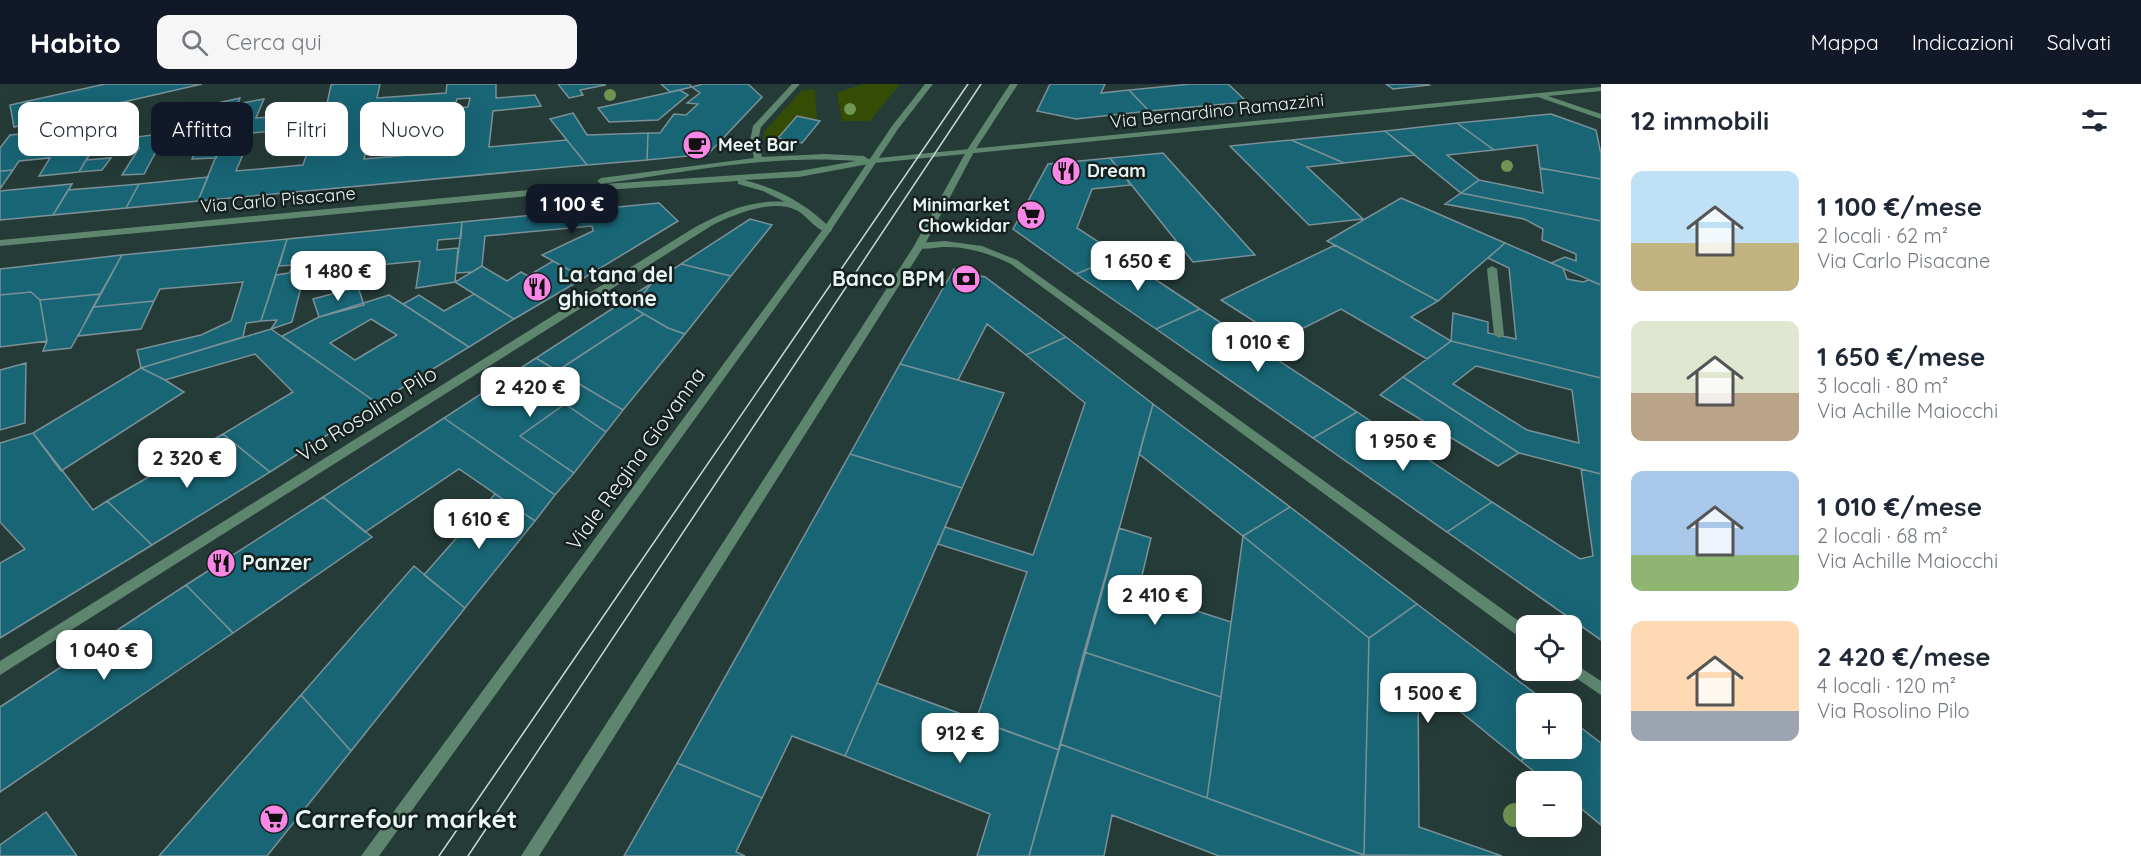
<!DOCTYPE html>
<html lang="it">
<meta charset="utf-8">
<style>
body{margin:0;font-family:Quicksand,sans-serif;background:#f6f6f7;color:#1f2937;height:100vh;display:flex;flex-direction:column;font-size:22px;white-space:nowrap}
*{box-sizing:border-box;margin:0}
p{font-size:20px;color:#747a83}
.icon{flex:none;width:33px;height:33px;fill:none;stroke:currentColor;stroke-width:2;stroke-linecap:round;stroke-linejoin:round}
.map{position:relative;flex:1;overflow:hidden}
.details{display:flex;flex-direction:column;background:#fff;width:540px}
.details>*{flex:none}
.top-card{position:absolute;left:18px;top:18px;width:570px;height:54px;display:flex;gap:12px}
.fabs{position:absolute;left:1516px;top:531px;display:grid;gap:12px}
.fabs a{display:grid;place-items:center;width:66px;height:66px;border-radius:12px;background:#fff;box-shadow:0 6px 24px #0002;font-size:30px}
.price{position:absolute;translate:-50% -51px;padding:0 14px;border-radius:12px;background:#fff;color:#222;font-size:20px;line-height:39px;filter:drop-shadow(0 2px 3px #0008)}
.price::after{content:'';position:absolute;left:50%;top:36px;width:18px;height:14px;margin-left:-9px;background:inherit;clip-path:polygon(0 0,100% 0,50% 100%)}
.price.selected{background:#111827;color:#fff}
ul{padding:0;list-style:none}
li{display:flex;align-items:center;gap:18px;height:150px;padding:0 30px}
li span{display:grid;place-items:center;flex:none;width:168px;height:120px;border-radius:12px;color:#555}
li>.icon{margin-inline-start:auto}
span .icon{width:72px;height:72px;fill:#fffc;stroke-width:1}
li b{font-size:26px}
h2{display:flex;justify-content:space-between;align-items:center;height:72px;padding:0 30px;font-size:26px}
.tag{padding:0 21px;border-radius:12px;background:#fff;box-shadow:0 6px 24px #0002;font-size:21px;line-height:54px}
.tag.selected{background:#111827;color:#fff}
header{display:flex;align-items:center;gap:36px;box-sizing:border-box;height:84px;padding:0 30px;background:#111827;color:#fff}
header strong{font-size:28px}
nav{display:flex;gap:33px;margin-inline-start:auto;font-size:21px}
.search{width:420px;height:54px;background:#f6f6f7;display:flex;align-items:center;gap:15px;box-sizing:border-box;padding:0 21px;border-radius:12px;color:#747a83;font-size:22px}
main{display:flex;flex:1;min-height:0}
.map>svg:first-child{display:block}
.green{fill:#344c03}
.building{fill:#186575;stroke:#7b9198;stroke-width:1.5;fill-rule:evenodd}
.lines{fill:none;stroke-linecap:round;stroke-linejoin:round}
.service{fill:#5e856d;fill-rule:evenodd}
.minor{fill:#5e856d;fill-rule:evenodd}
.tertiary{fill:#5e856d;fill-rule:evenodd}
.tram{stroke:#cad8d6;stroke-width:1.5}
.tree{fill:#709452}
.labels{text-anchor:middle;stroke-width:5;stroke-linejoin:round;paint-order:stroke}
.far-street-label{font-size:18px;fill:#e9f6f4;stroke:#16201e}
.far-poi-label{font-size:18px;font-weight:bold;fill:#e9f6f4;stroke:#16201e;text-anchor:start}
.poi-label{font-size:21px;font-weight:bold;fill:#e9f6f4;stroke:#16201e;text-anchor:start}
.street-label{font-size:21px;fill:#e9f6f4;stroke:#16201e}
.near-poi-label{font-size:26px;font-weight:bold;fill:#e9f6f4;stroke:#16201e;text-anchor:start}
</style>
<header>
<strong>Habito</strong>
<div class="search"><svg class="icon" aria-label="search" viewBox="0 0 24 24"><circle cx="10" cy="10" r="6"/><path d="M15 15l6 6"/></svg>Cerca qui</div>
<nav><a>Mappa</a><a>Indicazioni</a><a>Salvati</a></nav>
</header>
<main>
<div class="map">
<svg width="1601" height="772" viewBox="0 0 1601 772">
<rect width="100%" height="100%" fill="#253b38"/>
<!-- green -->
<path class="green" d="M862,0H900L870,37H842L837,9Z
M812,5L815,7L817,36L797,32L776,56L763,57L764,48L801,7Z"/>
<!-- building -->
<path class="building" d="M105,0H202L14,43L10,21Z
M335,0H380L377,14L446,9L447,0H496V14L535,11L541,22L493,27L489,63L567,56L587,81L198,117L237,20L264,15L256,34L325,29L331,1ZM470,14L468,23L454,24L457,15ZM440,31L433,69L364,75L374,36ZM316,43L303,81L236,87L252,49Z
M558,0H604L605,1L580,6L583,11L569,14Z
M661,0H689L692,3L670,8Z
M703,0H748L762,13L708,70L647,76L648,49H660L674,30L686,31L698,20L687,19L700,9L692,3Z
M1050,0H1105L1101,9L1129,6L1149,27L1076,35L1037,27Z
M1191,0H1228L1247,18L1149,27L1129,6Z
M1386,0H1427L1429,1L1393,5Z
M680,6L688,11L658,36L609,38L598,24Z
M240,14L228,42L160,50L168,30Z
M573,29L587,51L648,49L647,76L587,81L550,35Z
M1551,30L1596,46L1601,70V95L1540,84L1537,61L1494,66L1457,39Z
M797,32L820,37L802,59L778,54Z
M1457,39L1494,66L1447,71L1479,96L1461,109L1385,47Z
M107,42L79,88L39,92L50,74L19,77L13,86L0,87V64L10,51Z
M228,42L216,74L192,75L200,57L160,60V50Z
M1385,47L1415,71L1344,79L1291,56Z
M160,50V60L144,90L122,91L139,64L91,68L97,58Z
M1291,56L1344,79L1307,83L1363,135L1309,141L1230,62Z
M1163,69L1255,171L1193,178L1110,74Z
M111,74L102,86L79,88L86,76Z
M1110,74L1131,101L1092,105L1077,144L1120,172L1076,190L1013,145L1048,80Z
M1540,84L1601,95V137L1461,109L1479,96L1543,109Z
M13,86L0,105V87Z
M208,93L198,117L126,124L139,100Z
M72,100L53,131L0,136V107Z
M139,100L126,124L53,131L68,106Z
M1461,109L1601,137V201L1551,179L1565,173L1576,177V170L1542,156L1543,145L1524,135L1445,120Z
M1401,114L1434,128L1505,159L1438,217L1327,157Z
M659,119L678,137L584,194L542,171L593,147L592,142L485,152L482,182L472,188L456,189L462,138Z
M750,135L772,141L731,192L681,180Z
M462,138L461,154L438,156L437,166L458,164L455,198L416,204L420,177L305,188L292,238L271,245L277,236L261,237L276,191L289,189L294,181L279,182L287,155Z
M287,155L261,237L246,239L243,253L141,284L137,266L201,251L231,237L243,198L160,205L154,217L93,223L122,171Z
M1505,159L1563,184L1567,195L1583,198L1589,196L1601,201V294L1451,257L1453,229L1488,238V249L1516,255L1509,184L1488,174Z
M1335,161L1438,217L1411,233L1451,257L1427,275L1341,225L1282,255L1221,216Z
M122,171L101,210L40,216L31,208L0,211V185Z
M1120,172L1200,225L1156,245L1076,190Z
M553,177L584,194L514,235L455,198L482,182L507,197L521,188L528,192Z
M681,180L731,192L685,250L668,244L632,223L652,199Z
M954,185L985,193L1066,253L1026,271L987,240L958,296L900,280Z
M652,199L632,223L644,230L557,287L536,274Z
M358,203L364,221L319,233L313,215Z
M31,208L40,216L47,257L0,263V211Z
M101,210L71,264L43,267L47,257L40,216Z
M474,210L514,235L469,263L403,220L419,211L444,227Z
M389,211L469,263L377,319L282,252L319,233ZM371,235L397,251L355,276L330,259Z
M154,217L141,245L78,252L93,223Z
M1200,225L1357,328L1313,354L1156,245Z
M644,230L668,244L685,250L623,326L557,287Z
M271,245L377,319L270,388L223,350L293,308L255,270L165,296L141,284Z
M1066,253L1153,320L1059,666L976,636L1027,488L938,460L945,443L1033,471L1085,319L1026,271Z
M1451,257L1601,294V390L1519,369L1403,293ZM1476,282L1572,306L1579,359L1527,346L1453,300Z
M536,274L623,326L606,348L565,320L520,352L574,389L555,411L444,334Z
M26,279L25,339L0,346V286Z
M900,280L1004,309L962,404L850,370Z
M141,284L165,296L184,308L61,387L33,349Z
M1403,293L1519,369L1498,382L1380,311Z
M565,320L606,348L574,389L520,352Z
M1153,320L1290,423L1243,452L1139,370Z
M1357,328L1492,418L1447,448L1313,354Z
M444,334L555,411L535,437L459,385L365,448L323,413Z
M33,349L93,426L107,417L152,461L0,554V479L25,465L0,438V359Z
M223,350L270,388L152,461L107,417Z
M850,370L962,404L845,672L792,652L762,714L677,679Z
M1581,385L1601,390V556L1447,448L1492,418L1580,475L1593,472Z
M495,410L535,437L465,524L424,491Z
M323,413L372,453L233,549L186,501Z
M1290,423L1417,520L1369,554L1243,452Z
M1119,444L1151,454L1138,508L1231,538L1221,613L1084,568Z
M1243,452L1369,554L1364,771L1207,714Z
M414,482L465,524L351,667L301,611Z
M186,501L233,549L0,708V623Z
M1417,520L1549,620H1527V664H1535L1521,677L1418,593L1419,743L1502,772L1364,771L1369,554Z
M1084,568L1221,613L1207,714L1060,660Z
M877,599L1059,666L1029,772H977L990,730L845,672Z
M301,611L351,667L267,772H159Z
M1572,637L1601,659V741L1572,717V698H1547L1521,677L1535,664H1572Z
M1060,660L1207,714L1366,772H1219L1112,731L1104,772H1029Z
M677,679L762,714L736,768L745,772H624Z
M46,728L77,772H0V761Z"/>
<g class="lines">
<!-- service -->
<path class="service" d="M1492,182L1497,185L1504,251L1499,254L1494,251L1487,185Z"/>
<!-- minor -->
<path class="minor" d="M792,0H800L761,43L758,57L762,73L825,70L864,72L868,75L1601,3V7L1548,12L1601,30V35L1538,13L874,79L799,93L744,96C777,104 809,121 832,146L830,148C817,149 807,131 796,126C774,114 732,131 711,142L0,591V577L692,145C721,129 751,115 785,118L763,107L738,100V97L560,109L0,162V156L560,103L799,87L856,77C771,70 685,88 601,100L597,97L601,94L754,74L750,57L753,42Z
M945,157L982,162L1017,176L1527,543V557L1522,555L1011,180C988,169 967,162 942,163C933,164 921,167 914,162L919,159Z
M1572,578L1601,597V611L1567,588L1566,586H1572Z"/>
<!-- tertiary -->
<path class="tertiary" d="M925,0H933L898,45L830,148L379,772H361L823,145L892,42Z
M1010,0H1018L975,66L924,162L539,772H521L914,162L967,66Z"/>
<!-- tram -->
<path class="tram" d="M439,772L968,0
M468,772L981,0"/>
</g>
<!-- trees -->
<g class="tree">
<circle cx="610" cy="11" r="6"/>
<circle cx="850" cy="25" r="6"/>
<circle cx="1507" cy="82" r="6"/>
<circle cx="1515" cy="731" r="12"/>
</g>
<!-- icons -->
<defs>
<g id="cafe-disc" transform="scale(1.5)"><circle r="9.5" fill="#fa87e6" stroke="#16201e"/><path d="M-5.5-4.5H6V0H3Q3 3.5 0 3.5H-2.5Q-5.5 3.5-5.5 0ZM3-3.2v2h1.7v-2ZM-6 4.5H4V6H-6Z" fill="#111"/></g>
<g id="restaurant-disc" transform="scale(1.5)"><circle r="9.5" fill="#fa87e6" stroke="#16201e"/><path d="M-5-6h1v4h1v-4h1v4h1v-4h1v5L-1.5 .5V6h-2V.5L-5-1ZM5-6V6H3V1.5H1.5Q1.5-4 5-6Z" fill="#111"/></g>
<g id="supermarket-disc" transform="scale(1.5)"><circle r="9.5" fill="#fa87e6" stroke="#16201e"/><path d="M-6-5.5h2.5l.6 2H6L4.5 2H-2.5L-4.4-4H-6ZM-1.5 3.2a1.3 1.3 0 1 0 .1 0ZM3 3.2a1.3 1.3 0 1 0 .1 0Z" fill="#111"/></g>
<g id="bank-disc" transform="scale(1.5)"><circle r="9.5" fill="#fa87e6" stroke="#16201e"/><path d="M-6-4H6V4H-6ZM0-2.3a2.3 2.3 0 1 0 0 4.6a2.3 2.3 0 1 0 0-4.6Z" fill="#111"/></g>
</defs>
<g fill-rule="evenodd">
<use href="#cafe-disc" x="697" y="61"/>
<use href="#restaurant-disc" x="1066" y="87"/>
<use href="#supermarket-disc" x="1031" y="131"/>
<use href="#bank-disc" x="966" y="195"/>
<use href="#restaurant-disc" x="537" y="203"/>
<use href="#restaurant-disc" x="221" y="479"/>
<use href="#supermarket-disc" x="274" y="735"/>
</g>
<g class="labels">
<!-- far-street labels -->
<g class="far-street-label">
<text transform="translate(1217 27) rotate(-6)" y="6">Via Bernardino Ramazzini</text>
<text transform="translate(278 116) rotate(-5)" y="6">Via Carlo Pisacane</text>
</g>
<!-- far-poi labels -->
<g class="far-poi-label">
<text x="718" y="67">Meet Bar</text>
<text x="1087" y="93">Dream</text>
<text x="1010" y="127" text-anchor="end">Minimarket<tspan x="1010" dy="21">Chowkidar</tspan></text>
</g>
<!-- poi labels -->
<g class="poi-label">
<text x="558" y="198">La tana del<tspan x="558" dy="24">ghiottone</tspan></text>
<text x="945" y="202" text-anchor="end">Banco BPM</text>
<text x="242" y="486">Panzer</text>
</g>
<!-- street labels -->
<g class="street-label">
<text transform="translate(367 330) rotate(-32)" y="7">Via Rosolino Pilo</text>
<text transform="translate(636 375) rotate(-54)" y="7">Viale Regina Giovanna</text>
</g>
<!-- near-poi labels -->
<g class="near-poi-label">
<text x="295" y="744">Carrefour market</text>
</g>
</g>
</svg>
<div class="fabs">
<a><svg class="icon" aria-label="locate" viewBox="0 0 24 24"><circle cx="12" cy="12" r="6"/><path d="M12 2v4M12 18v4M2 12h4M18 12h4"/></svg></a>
<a>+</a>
<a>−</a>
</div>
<b class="price selected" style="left:572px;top:151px">1 100 €</b>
<b class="price" style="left:1138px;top:208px">1 650 €</b>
<b class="price" style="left:338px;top:218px">1 480 €</b>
<b class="price" style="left:1258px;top:289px">1 010 €</b>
<b class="price" style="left:530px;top:334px">2 420 €</b>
<b class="price" style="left:1403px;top:388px">1 950 €</b>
<b class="price" style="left:187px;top:405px">2 320 €</b>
<b class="price" style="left:479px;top:466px">1 610 €</b>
<b class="price" style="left:1155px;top:542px">2 410 €</b>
<b class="price" style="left:104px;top:597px">1 040 €</b>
<b class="price" style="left:1428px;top:640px">1 500 €</b>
<b class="price" style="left:960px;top:680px">912 €</b>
<div class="top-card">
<a class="tag">Compra</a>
<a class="tag selected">Affitta</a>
<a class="tag">Filtri</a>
<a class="tag">Nuovo</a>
</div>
</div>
<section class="details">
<h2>12 immobili<svg class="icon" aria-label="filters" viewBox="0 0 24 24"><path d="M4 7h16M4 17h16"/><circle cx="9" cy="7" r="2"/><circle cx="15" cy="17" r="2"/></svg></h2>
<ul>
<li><span style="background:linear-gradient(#bfe0f5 60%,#c2b280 0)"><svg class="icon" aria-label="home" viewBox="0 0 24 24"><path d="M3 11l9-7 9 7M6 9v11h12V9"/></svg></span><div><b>1 100 €/mese</b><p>2 locali · 62 m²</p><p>Via Carlo Pisacane</p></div></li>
<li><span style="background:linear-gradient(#dfe7d0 60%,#b9a48a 0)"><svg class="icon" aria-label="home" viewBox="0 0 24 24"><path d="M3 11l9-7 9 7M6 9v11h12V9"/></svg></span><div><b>1 650 €/mese</b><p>3 locali · 80 m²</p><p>Via Achille Maiocchi</p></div></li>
<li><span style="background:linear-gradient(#a9c7e8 70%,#8fb573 0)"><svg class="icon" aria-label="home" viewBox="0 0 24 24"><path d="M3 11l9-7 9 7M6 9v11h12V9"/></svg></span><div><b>1 010 €/mese</b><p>2 locali · 68 m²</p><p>Via Achille Maiocchi</p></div></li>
<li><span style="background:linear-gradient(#ffd9b3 75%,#9aa5b1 0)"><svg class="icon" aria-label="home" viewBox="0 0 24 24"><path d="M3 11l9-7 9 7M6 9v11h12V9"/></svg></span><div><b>2 420 €/mese</b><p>4 locali · 120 m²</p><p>Via Rosolino Pilo</p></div></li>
</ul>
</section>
</main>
